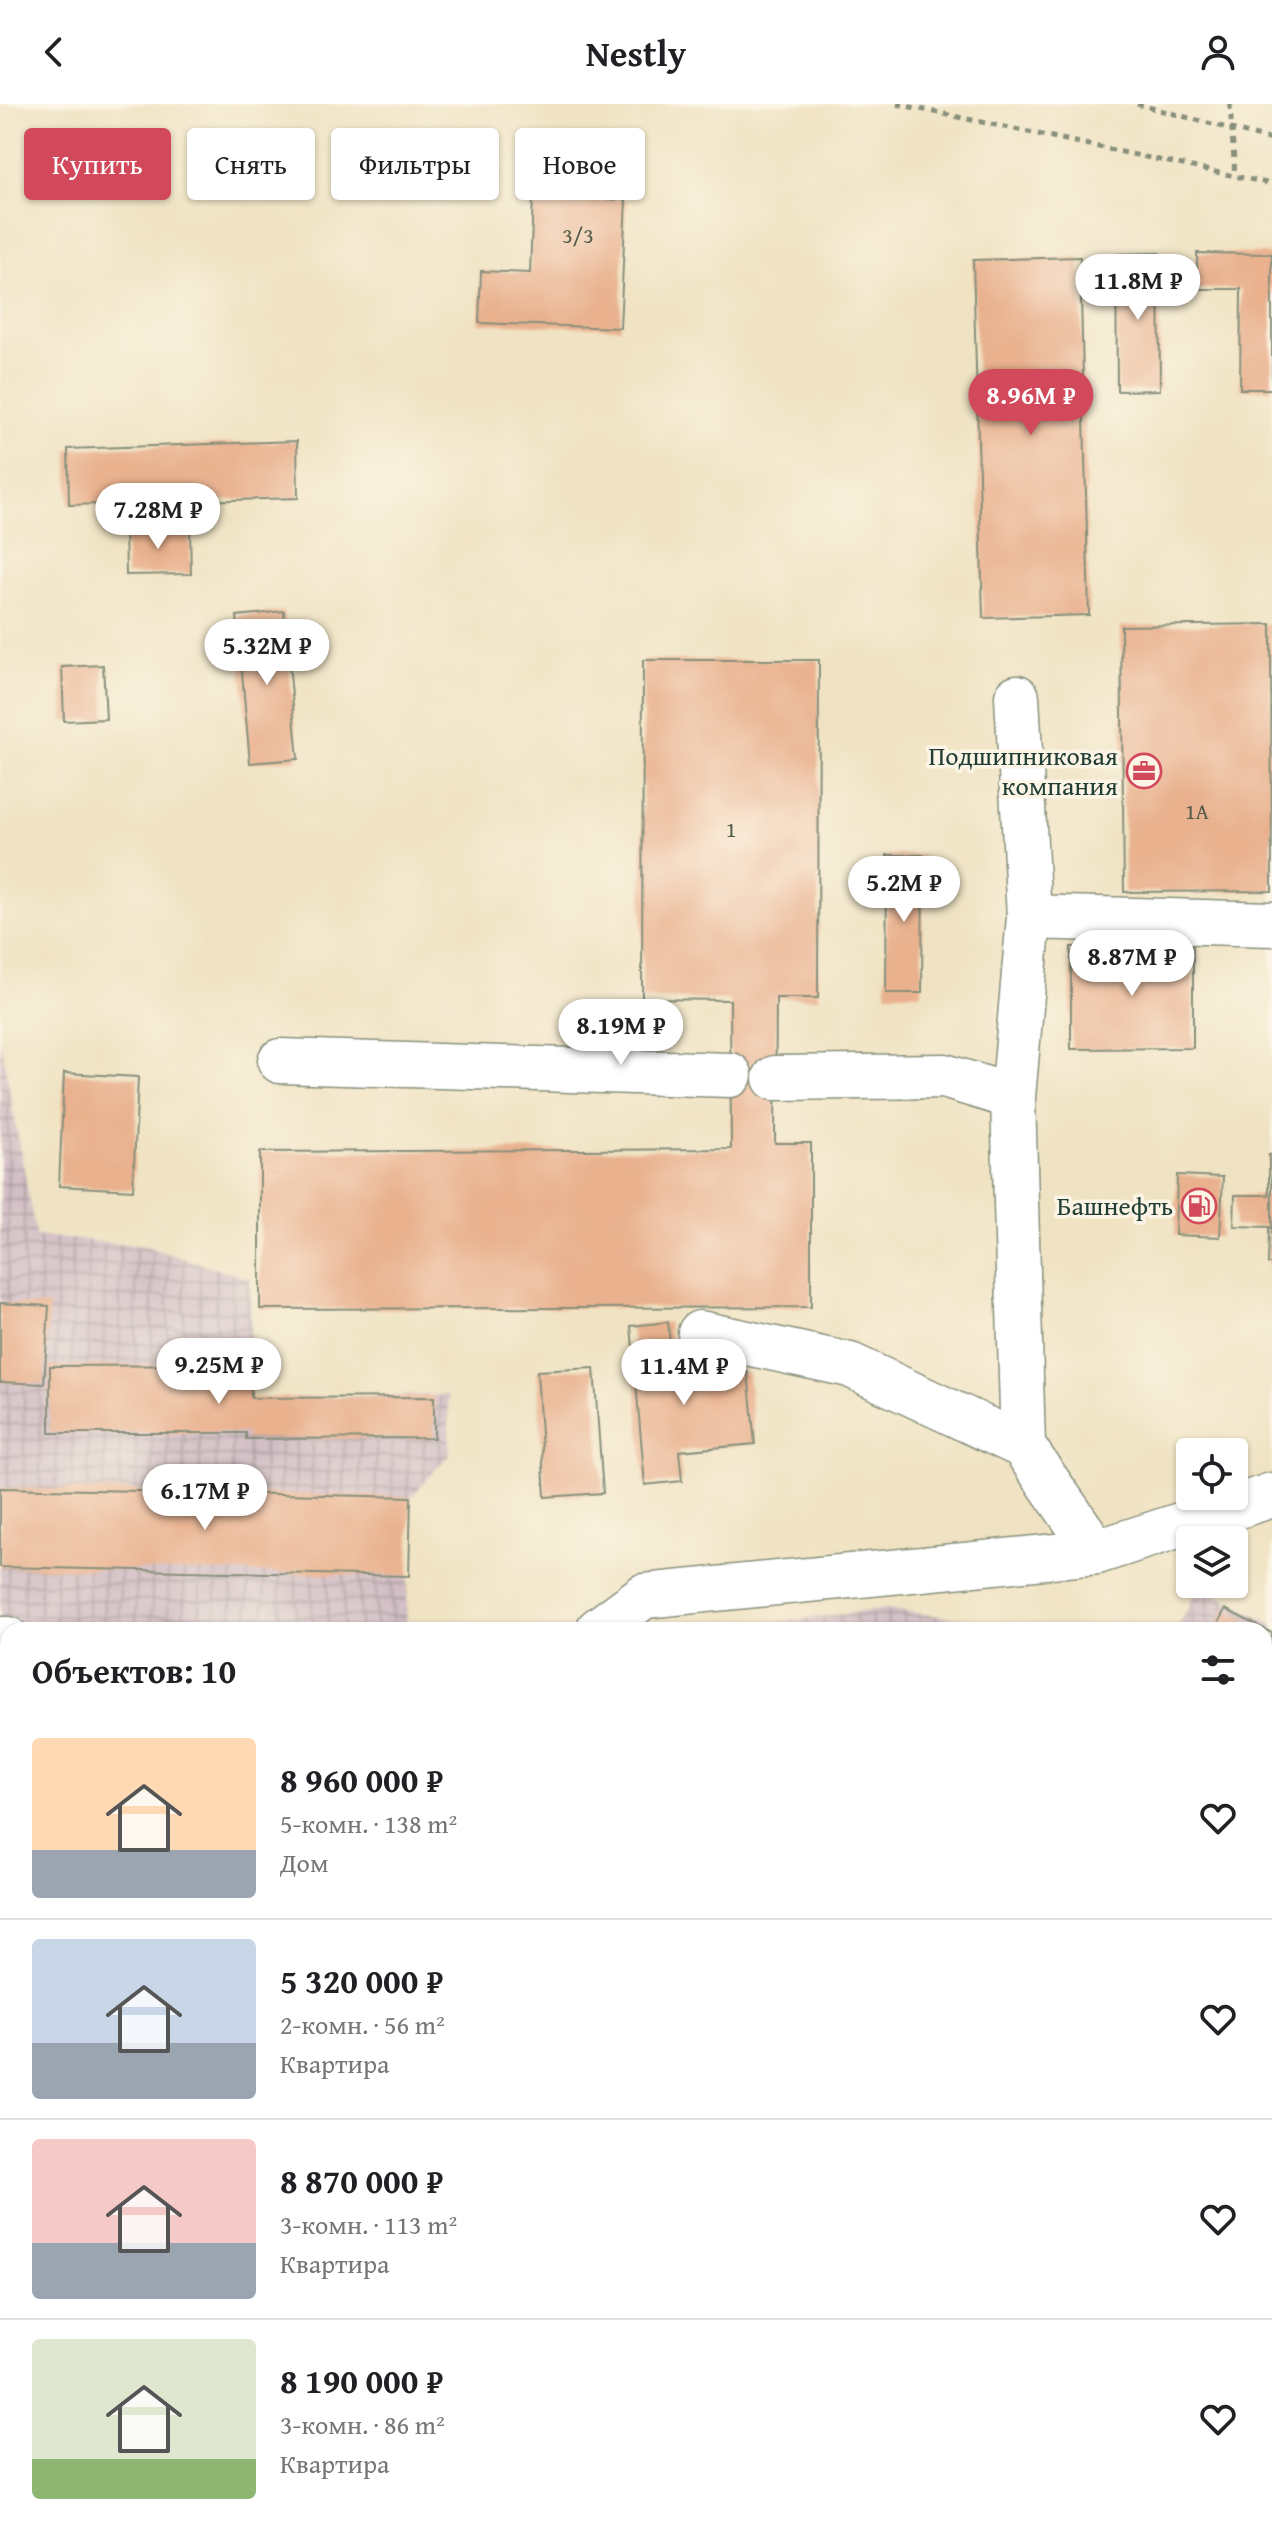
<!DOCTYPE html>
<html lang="ru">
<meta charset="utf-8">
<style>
body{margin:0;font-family:"Gentium Book Plus",serif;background:#f6f6f6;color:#202124;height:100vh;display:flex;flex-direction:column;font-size:30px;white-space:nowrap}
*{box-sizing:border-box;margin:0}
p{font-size:26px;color:#757577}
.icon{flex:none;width:44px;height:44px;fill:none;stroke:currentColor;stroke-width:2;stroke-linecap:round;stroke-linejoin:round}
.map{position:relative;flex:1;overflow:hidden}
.side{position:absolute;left:0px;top:1518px;width:1272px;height:912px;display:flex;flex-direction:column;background:#fff;border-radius:24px 24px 0 0;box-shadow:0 2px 6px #0004}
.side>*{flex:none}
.hud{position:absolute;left:24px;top:24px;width:800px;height:72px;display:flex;gap:16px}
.controls{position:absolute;left:1176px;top:1334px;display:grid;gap:16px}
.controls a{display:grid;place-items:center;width:72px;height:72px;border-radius:8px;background:#fff;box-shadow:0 2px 6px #0004;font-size:40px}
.price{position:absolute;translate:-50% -68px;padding:0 18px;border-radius:28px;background:#fff;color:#222;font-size:26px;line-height:52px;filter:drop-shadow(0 2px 4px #0008)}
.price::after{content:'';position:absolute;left:50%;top:48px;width:24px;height:18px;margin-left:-12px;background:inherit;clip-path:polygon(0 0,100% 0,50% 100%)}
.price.selected{background:#d1495b;color:#fff}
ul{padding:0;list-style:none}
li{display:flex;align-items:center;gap:24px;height:200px;padding:0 32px}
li+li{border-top:2px solid #e0e0e0}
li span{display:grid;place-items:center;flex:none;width:224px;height:160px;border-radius:8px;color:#555}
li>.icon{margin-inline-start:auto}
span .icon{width:96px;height:96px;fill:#fffc;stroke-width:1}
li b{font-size:34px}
h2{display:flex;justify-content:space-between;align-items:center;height:96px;padding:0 32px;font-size:34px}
.tag{padding:0 28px;border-radius:8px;background:#fff;box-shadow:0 2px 6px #0004;font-size:28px;line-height:72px}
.tag.selected{background:#d1495b;color:#fff}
header{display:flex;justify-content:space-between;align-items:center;height:104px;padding:0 32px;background:#fff;font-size:36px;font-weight:600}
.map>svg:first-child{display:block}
.industrial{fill:url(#industrial-grid)}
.building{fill:#e9b18e}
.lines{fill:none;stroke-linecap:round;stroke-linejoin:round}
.minor-casing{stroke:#88907c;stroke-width:47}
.path{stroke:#88907c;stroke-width:5;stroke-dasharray:6 6;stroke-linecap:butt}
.minor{stroke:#fff;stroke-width:44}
.labels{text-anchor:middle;stroke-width:7;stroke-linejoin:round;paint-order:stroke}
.number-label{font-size:22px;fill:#525a4a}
.poi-label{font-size:26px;fill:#1f3d34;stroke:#fcf5e5;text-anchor:end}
</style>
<header><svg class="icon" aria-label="back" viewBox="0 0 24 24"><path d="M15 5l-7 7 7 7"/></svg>Nestly<svg class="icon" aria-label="person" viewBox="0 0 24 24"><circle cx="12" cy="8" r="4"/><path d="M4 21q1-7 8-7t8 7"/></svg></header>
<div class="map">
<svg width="1272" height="2430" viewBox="0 0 1272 2430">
<defs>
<pattern id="industrial-grid" width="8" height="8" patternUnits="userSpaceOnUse" patternTransform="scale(2)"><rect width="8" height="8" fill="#d2bec5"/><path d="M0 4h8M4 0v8" fill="none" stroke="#aa9ca1"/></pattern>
</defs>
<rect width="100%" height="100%" fill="#fcf5e5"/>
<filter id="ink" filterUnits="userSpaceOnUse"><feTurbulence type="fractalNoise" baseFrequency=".0125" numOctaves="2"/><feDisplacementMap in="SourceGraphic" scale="16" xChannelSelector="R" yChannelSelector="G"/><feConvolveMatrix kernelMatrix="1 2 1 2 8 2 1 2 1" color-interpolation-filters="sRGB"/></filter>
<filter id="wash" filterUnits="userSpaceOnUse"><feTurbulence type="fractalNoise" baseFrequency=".006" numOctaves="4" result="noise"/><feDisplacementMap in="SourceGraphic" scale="32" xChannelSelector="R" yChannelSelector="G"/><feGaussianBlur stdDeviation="1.8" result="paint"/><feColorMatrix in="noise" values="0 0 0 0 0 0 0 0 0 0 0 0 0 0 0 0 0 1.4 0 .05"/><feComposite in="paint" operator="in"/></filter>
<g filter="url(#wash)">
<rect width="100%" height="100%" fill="#f0e3c3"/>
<!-- industrial -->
<path class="industrial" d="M0,935L36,1132L145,1142L250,1175L251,1294L448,1291L450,1350L411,1393L406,1526H8V1830L0,1829Z
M1200,1482L1272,1520V2430H598L586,2422H1264V1526H1176Z
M885,1505L1048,1526H712Z"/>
<g id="blocks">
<!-- building -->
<path class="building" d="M533,92L626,96L620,224L479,219L481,167L530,169Z
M1159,149L1160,286L1117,287L1116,150Z
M1197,149L1272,150V285H1240L1241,185H1197Z
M1080,153L1089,511L983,514L973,156Z
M297,337L298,394L69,401L68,345Z
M125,424H190L191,470L126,471Z
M284,507L298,655L250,659L237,512Z
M1271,520L1272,787L1124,788L1121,522Z
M643,556H819L818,894H776L775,1039H811V1203L260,1205V1048L731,1045L730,896L642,895Z
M103,561L106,615L64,617L62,563Z
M887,751H923L922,889H886Z
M1193,842V944L1071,945V843Z
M64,969L138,973L133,1086L59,1082Z
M1269,1051H1272V1123L1234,1122L1235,1091H1269Z
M1177,1071L1223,1073L1220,1133L1175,1131Z
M1269,1124H1272V1160H1268Z
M0,1199L49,1202L44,1280L0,1278Z
M668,1218L673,1275L748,1268L755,1340L679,1347L682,1377L645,1381L631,1222Z
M250,1261L251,1294L434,1293V1334L246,1335V1329H50V1262Z
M594,1264L603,1389L545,1393L537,1267Z
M0,1384L411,1393L409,1472L0,1463Z
M1225,1505L1272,1529V1618L1264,1614V1526H1215Z
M0,1642H8V1798H0Z
M8,1961V2422H26L21,2430H0V1977Z
M1264,2359L1272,2363V2430H1230L1234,2422H1264Z
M586,2422H669L665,2430H598Z"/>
</g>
</g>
<g filter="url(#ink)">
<use href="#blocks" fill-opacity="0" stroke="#88907c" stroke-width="2"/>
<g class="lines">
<!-- minor casing -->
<g class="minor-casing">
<path id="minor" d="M1017,593L1029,813L1272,820
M280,957L730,971
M775,974L944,972L1013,993L1023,1342
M1013,993L1029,813
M700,1229L850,1261L1023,1342L1097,1448
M598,1526L644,1492L1097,1448L1272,1391
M0,1535H8
M0,1867L8,1868
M272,2422L289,2430
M170,2430L177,2422"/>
</g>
<!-- path -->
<path class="path" d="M897,0L1272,80
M1137,0L1272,36
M1230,0L1235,72"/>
<!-- minor -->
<use href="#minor" class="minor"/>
</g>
</g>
<!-- icons -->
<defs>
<g id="office-ring" transform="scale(1.8)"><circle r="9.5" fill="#fcf5e5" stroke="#d1495b" stroke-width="1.5"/><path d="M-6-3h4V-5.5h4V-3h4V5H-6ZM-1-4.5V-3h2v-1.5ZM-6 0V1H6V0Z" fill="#d1495b"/></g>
<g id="fuel-ring" transform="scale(1.8)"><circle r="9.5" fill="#fcf5e5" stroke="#d1495b" stroke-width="1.5"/><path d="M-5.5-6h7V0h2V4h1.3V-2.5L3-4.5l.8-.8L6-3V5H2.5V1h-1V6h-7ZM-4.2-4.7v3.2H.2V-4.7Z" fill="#d1495b"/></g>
</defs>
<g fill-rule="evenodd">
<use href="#office-ring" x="1144" y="667"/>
<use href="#fuel-ring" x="1199" y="1102"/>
</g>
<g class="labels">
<!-- number labels -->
<g class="number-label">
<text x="578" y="139">3/3</text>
<text x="1197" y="715">1А</text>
<text x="731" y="733">1</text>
</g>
<!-- poi labels -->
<g class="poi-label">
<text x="1118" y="661">Подшипниковая<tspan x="1118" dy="30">компания</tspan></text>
<text x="1173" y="1111">Башнефть</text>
</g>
</g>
</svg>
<div class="controls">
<a><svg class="icon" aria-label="locate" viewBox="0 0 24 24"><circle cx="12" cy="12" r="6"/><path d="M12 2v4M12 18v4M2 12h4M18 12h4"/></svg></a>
<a><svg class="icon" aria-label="layers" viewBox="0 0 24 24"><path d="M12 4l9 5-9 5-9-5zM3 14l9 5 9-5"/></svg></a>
</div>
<b class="price" style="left:1138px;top:218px">11.8M ₽</b>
<b class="price selected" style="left:1031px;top:333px">8.96M ₽</b>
<b class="price" style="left:158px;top:447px">7.28M ₽</b>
<b class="price" style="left:267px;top:583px">5.32M ₽</b>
<b class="price" style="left:904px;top:820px">5.2M ₽</b>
<b class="price" style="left:1132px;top:894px">8.87M ₽</b>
<b class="price" style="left:621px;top:963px">8.19M ₽</b>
<b class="price" style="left:219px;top:1302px">9.25M ₽</b>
<b class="price" style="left:684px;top:1303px">11.4M ₽</b>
<b class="price" style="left:205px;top:1428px">6.17M ₽</b>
<div class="hud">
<a class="tag selected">Купить</a>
<a class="tag">Снять</a>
<a class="tag">Фильтры</a>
<a class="tag">Новое</a>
</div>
<section class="side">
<h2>Объектов: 10<svg class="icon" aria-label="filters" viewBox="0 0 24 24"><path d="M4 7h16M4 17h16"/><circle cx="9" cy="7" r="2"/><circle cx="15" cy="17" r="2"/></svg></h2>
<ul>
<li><span style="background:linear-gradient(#ffd9b3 70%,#9aa5b1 0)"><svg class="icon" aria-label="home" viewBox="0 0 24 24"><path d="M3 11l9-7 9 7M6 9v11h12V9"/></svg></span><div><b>8 960 000 ₽</b><p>5-комн. · 138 m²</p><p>Дом</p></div><svg class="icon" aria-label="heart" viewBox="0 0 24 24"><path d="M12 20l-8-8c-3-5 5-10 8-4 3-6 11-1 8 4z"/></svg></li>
<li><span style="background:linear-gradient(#c9d6e8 65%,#9aa5b1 0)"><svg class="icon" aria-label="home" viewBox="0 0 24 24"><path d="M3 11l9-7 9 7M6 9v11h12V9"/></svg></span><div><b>5 320 000 ₽</b><p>2-комн. · 56 m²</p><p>Квартира</p></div><svg class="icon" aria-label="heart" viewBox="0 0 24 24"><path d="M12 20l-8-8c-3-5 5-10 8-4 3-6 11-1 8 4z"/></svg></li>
<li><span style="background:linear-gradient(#f6c9c9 65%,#9aa5b1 0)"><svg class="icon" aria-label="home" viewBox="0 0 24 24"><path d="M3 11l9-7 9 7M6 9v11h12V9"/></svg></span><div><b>8 870 000 ₽</b><p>3-комн. · 113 m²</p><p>Квартира</p></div><svg class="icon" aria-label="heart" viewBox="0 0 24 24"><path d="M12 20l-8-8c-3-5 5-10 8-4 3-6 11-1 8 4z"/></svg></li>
<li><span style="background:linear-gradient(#dfe7d0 75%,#8fb573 0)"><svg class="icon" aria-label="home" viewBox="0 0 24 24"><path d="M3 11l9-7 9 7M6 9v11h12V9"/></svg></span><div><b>8 190 000 ₽</b><p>3-комн. · 86 m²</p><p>Квартира</p></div><svg class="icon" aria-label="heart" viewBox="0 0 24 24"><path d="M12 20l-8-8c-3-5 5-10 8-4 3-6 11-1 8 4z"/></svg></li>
</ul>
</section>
</div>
